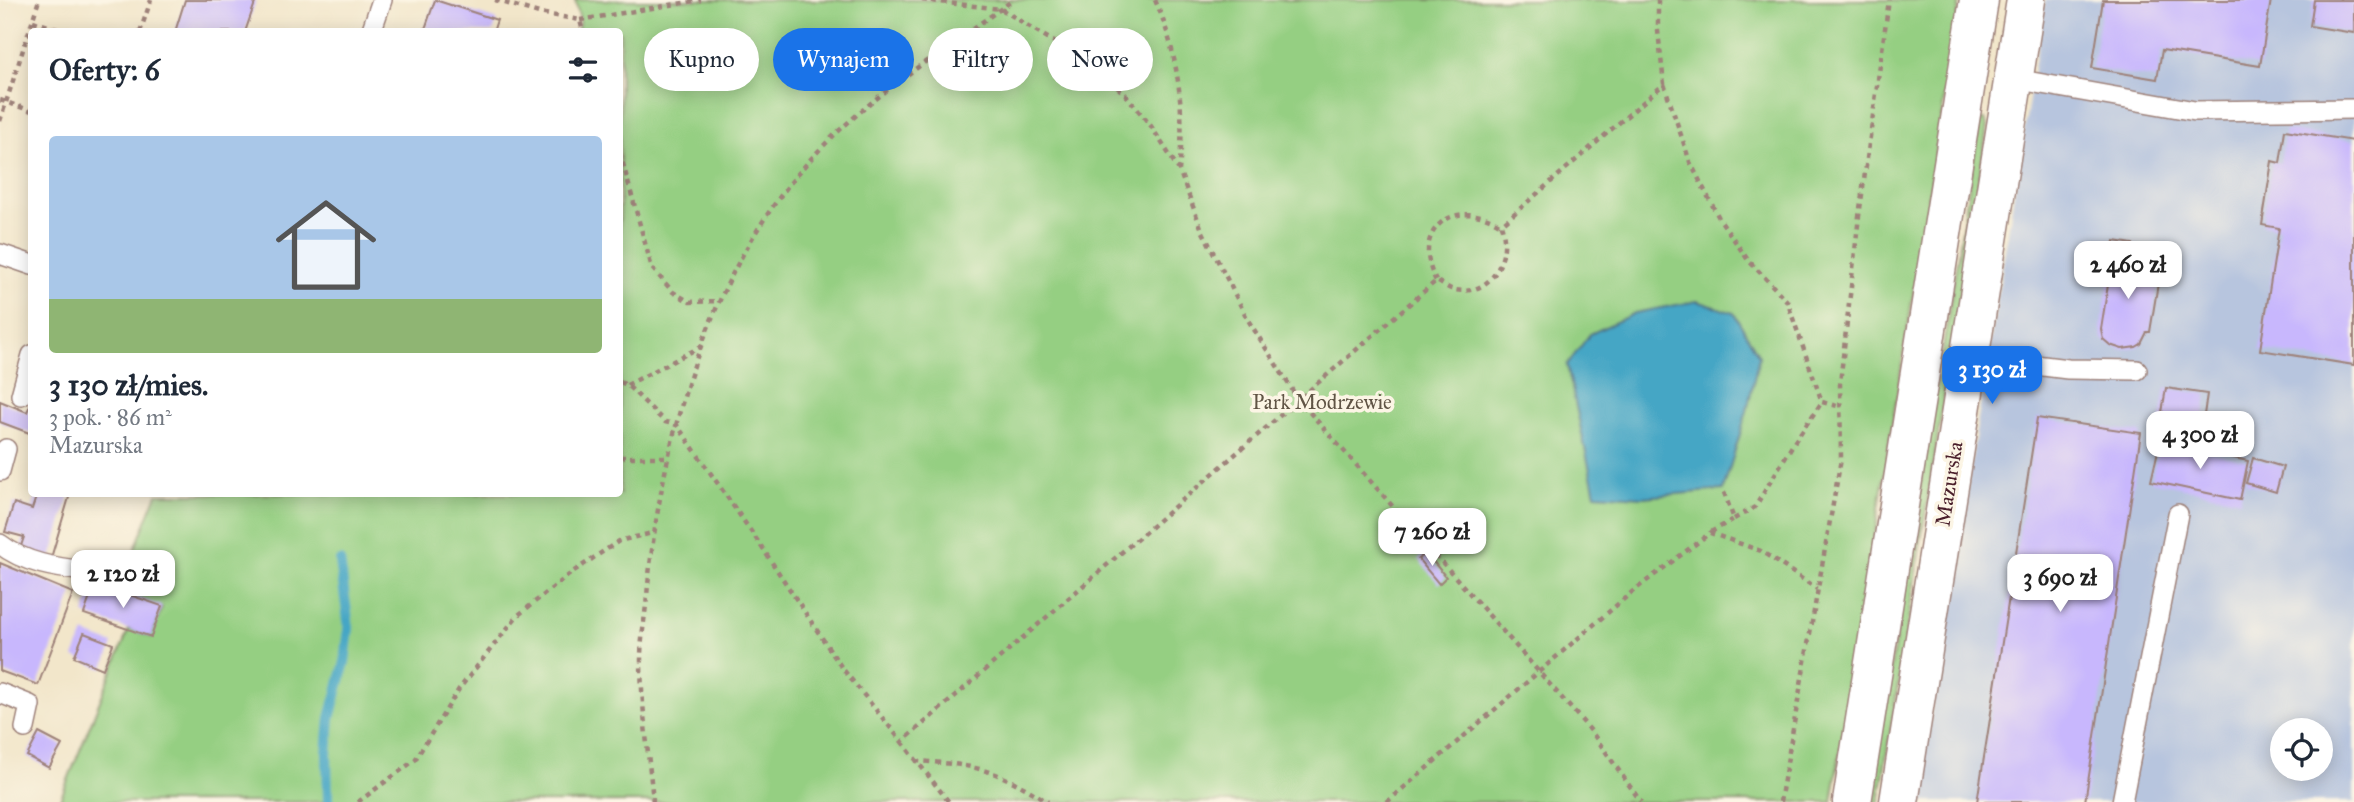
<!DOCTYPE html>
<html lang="pl">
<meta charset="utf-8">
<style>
body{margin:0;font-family:"IM FELL Great Primer",serif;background:#f2f2f3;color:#1f2937;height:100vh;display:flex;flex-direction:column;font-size:26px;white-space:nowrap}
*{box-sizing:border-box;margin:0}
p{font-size:23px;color:#747a83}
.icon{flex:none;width:38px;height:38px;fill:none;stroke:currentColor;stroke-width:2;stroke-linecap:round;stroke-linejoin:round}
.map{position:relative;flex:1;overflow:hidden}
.panel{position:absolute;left:28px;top:28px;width:595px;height:469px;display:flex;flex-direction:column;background:#fff;border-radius:7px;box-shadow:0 4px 18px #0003}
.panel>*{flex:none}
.hud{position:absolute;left:644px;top:28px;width:665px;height:63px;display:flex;gap:14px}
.fabs{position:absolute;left:2270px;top:718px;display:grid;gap:14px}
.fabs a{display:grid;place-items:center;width:63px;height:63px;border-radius:50%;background:#fff;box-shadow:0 4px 18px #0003;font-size:35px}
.price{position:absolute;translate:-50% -60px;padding:0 16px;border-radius:14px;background:#fff;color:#222;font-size:23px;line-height:46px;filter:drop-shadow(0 2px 4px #0008)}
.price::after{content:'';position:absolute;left:50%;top:42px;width:21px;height:16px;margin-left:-10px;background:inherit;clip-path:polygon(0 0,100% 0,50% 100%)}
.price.on{background:#1a73e8;color:#fff}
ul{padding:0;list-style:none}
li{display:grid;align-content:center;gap:14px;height:371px;padding:0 21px}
li span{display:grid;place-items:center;height:217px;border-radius:7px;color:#555}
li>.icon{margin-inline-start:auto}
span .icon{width:126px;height:126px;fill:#fffc;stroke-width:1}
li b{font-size:30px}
h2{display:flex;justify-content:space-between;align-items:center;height:84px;padding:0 21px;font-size:30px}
.chip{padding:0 24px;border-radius:32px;background:#fff;box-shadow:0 4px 18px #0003;font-size:24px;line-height:63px}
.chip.on{background:#1a73e8;color:#fff}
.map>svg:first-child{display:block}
.industrial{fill:#b7c5de;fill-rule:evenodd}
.green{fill:#95cf82;stroke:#707756;stroke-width:2}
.water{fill:#45a6c5;stroke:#486278;stroke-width:2}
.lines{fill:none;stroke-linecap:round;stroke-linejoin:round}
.stream{stroke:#45a6c5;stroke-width:10}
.building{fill:#c8b7fd}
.service-casing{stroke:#9e827a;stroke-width:22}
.secondary-casing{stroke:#9e827a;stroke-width:41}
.path{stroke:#9e827a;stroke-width:4.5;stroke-dasharray:5 5;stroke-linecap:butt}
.service{stroke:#fff;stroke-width:19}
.secondary{stroke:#fff;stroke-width:38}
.labels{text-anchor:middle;stroke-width:7;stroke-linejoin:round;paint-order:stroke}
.park-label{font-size:21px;fill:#605445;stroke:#fcf5e5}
.street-label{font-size:21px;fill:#4a1f2b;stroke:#fcf5e5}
</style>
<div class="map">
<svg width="2354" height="802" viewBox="0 0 2354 802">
<rect width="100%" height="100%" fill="#fcf5e5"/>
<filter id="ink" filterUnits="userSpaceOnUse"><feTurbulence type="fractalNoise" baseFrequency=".0143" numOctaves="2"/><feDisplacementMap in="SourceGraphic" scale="14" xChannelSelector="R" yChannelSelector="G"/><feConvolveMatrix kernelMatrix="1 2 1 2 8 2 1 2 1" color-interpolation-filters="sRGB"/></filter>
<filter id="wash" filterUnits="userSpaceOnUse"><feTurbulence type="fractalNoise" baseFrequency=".00686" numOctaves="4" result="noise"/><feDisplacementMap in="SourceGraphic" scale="28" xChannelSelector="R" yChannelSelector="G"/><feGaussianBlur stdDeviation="1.57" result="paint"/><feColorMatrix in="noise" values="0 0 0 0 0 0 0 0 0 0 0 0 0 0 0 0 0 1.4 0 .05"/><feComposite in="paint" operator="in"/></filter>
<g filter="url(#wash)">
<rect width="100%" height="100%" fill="#f2e6ca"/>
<!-- industrial -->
<path class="industrial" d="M2045,0H2354V802H1917ZM2282,730H2320V768H2282Z"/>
<!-- green -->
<path class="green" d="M575,0H1960L1832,802H59L129,629L151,637L162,607L118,591L157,494H620V32L577,31L580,20Z
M1980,120H1985L1987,126L1986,135L1879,802H1869Z"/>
<!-- water -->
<path class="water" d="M1697,301L1734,313L1759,356L1747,411L1723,490L1643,497L1595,494L1567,365L1590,334L1635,313Z"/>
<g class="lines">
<!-- stream -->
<path class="stream" d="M328,802L327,754L330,718L345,662L349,628L340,561"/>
</g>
<g id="blocks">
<!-- building -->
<path class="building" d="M185,0H256L245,32H175Z
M435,0L497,20L493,32H424Z
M2103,0H2271L2260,66L2162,50L2157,79L2092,68Z
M2314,0H2354V33L2310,26Z
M2285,130L2354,141V365L2260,350L2279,228L2262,225L2272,161L2280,163Z
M2115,241L2133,244L2127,281L2132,283L2135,267L2160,271L2150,332H2147L2141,344L2136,347L2122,349L2110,345L2103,339L2101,329Z
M2166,388L2207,394L2200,443L2158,437Z
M0,401L27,412L32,401V434L0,422Z
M2037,418L2141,433L2085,802H1977Z
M2160,442L2248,461L2240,500L2151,481Z
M2253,458L2283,467L2276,492L2246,483Z
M37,494H70L51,558L20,549L24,537L5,532L14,503L32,509Z
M1426,553L1446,577L1439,584L1418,559Z
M0,563L73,593L38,685L0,671Z
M95,583L162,606L151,637L84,614Z
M84,633L113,644L103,669L74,657Z
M39,733L62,745L49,768L27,756Z"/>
</g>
</g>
<g filter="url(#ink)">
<use href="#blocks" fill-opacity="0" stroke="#9e827a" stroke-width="2"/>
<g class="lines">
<!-- service casing -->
<g class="service-casing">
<path id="service" d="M371,32L382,0
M2014,79L2195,111L2354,109
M0,254L32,265
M1970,357L2068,369L2137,370
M21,395L32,355
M0,471L6,449
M0,544C24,563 56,568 86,571
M0,693L30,705L25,728
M2122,802L2178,514"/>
</g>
<!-- secondary casing -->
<g class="secondary-casing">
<path id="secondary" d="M1852,802L1979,0
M1899,802L2026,0"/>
</g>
<!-- path -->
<path class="path" d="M495,0L539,13L580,20L583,32
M922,0L1001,9L1093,66L1125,94L1151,126L1179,170L1202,230L1248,320L1298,399L1591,731L1641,802
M1155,0C1178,51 1186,114 1179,170
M580,20L701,0
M33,21L66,32
M140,32L151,0
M1664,84L1690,162L1719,218L1748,260L1787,301L1822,402L1841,407
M0,100L32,111
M0,121L39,0
M620,153L652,268L673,292L690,302L720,301
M1436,281C1409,229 1455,196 1501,225
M620,382L627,385L665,422L677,425L757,540L842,668L902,742L1436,281C1441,283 1446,287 1451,289C1490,300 1513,257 1501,225L1664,84L1658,31V0
M627,385L702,346
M620,457H669
M1734,519L1755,507L1795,441L1822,402
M1711,532L1734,519L1723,490
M902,742L949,802
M915,761C974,764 999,770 1048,802
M358,802L415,760L459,689L517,616L574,571L619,541L652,533
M653,802C649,756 641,704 641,659C641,638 645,617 647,596C660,446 706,275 809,161C867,97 944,50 1013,0
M1387,802L1632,592L1710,533L1761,551L1817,589
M1780,802L1841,459L1840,383L1859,216L1889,0"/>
<!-- service -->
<use href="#service" class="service"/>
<!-- secondary -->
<use href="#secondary" class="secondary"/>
</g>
</g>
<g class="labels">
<!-- park labels -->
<g class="park-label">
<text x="1322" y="409">Park Modrzewie</text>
</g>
<!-- street labels -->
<g class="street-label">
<text transform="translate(1949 484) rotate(-81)" y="7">Mazurska</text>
</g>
</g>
</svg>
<div class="fabs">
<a><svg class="icon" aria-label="locate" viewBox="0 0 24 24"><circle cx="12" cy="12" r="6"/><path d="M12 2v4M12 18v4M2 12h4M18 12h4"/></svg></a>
</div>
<b class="price" style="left:2128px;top:301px">2 460 zł</b>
<b class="price on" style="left:1992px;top:406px">3 130 zł</b>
<b class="price" style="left:2200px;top:471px">4 300 zł</b>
<b class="price" style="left:1432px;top:568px">7 260 zł</b>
<b class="price" style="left:123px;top:610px">2 120 zł</b>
<b class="price" style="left:2060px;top:614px">3 690 zł</b>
<div class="hud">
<a class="chip">Kupno</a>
<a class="chip on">Wynajem</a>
<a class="chip">Filtry</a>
<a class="chip">Nowe</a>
</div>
<section class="panel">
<h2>Oferty: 6<svg class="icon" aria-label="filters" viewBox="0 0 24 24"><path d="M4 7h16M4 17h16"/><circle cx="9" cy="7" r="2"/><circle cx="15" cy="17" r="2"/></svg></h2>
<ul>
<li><span style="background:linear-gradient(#a9c7e8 75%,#8fb573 0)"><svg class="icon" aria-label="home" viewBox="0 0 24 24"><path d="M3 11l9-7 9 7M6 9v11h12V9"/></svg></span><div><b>3 130 zł/mies.</b><p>3 pok. · 86 m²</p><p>Mazurska</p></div></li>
</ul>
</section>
</div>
